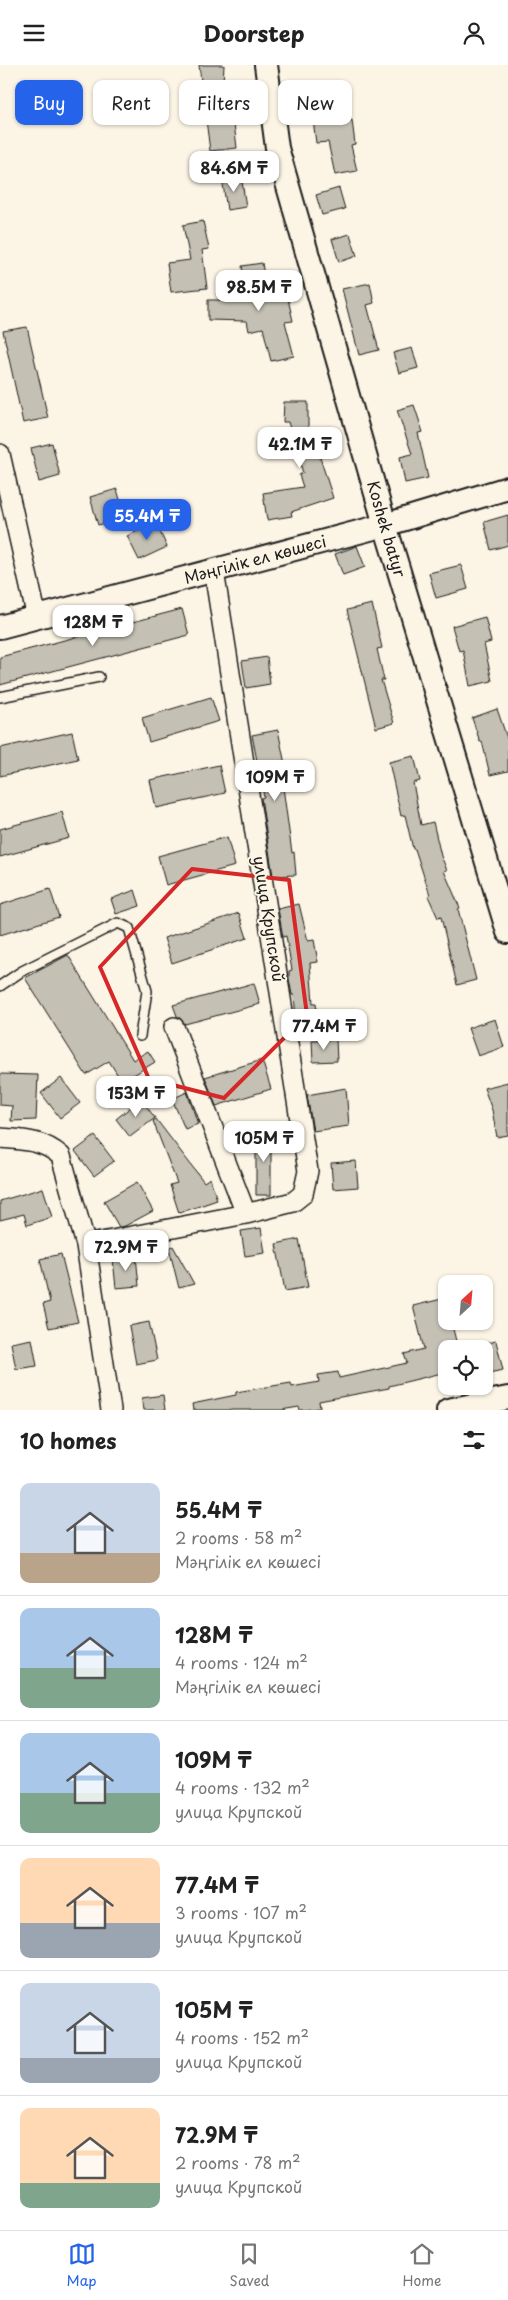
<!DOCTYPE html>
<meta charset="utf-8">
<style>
body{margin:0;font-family:"Playpen Sans",sans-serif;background:#f2f2f2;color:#222;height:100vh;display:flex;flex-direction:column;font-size:19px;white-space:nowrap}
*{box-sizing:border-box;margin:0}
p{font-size:16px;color:#767676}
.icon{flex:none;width:28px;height:28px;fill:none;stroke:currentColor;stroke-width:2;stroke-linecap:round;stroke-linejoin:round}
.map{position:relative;height:1345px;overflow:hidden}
.details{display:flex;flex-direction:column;background:#fff;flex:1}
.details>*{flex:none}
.banner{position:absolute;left:15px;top:15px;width:479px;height:45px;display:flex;gap:10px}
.needle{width:32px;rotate:26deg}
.fabs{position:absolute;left:438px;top:1210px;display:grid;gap:10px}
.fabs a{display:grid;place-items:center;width:55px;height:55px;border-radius:10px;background:#fff;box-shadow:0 1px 4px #0004;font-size:25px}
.price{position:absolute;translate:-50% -42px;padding:0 11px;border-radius:10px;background:#fff;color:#222;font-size:16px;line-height:32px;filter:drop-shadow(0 1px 2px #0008)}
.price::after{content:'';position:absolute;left:50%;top:30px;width:15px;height:11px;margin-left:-8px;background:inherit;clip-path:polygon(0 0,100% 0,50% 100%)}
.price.selected{background:#2563eb;color:#fff}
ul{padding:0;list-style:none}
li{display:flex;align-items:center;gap:15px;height:125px;padding:0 20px}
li+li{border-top:1px solid #e0e0e0}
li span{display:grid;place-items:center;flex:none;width:140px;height:100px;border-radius:10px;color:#555}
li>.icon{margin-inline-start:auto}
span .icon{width:60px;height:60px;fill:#fffc;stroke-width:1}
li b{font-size:21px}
h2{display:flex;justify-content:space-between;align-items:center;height:60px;padding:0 20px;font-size:21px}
.pill{padding:0 18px;border-radius:10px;background:#fff;box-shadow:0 1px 4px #0004;font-size:18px;line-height:45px}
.pill.selected{background:#2563eb;color:#fff}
header{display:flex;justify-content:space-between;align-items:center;height:65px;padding:0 20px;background:#fff;font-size:22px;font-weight:700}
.menu{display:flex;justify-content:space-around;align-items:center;height:70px;border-top:1px solid #e0e0e0;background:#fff;font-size:14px;color:#767676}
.menu a{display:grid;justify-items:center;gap:2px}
.menu .selected{color:#2563eb}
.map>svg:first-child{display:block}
.building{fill:#c4c0b3;stroke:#1c1c1c}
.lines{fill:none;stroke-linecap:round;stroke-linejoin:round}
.service-casing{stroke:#1c1c1c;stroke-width:12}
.minor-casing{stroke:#1c1c1c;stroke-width:22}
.tertiary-casing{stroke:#1c1c1c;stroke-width:26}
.service{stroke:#fcf5e5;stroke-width:9}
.minor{stroke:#fcf5e5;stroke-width:19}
.tertiary{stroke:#fcf5e5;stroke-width:22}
.marked{fill:none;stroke:#d62828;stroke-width:4;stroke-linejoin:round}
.labels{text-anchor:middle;stroke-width:4;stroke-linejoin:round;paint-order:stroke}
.street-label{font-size:16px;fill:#1c1c1c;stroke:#fcf5e5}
</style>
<header><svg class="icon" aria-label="menu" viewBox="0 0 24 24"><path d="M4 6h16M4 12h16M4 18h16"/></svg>Doorstep<svg class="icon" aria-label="person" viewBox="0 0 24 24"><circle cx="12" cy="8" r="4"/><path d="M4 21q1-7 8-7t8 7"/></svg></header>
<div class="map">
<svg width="508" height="1345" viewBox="0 0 508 1345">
<rect width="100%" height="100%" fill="#fcf5e5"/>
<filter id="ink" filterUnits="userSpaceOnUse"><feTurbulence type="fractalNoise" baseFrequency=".02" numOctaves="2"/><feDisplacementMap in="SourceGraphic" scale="10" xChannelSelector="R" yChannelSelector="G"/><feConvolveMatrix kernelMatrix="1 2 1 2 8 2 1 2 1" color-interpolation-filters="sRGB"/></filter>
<g filter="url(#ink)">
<!-- building -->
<path class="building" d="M199,0H224L223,18L229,17L237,83L210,86Z
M324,17L329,58L352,55L355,79L351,80L357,106L335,110L328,77L316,78L312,47L299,48L295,21Z
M241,110L246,142L227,145L222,113Z
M339,123L345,144L322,150L316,130Z
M203,156L209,184L202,185L207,223L171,227L167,198L190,195L183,160Z
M350,169L357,191L339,197L332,174Z
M262,198L267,230L286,225L293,256L285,257L294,291L271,296L263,263L249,266L247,256L208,255V235H247L242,201Z
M370,218L374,238L367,240L379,285L359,290L342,224Z
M27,262L48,353L23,358L3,266Z
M412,283L418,303L399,308L393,288Z
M284,337H308V372L313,371L333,433L291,447L292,451L267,455L263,428L303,422L299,410L303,408L288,357H283Z
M414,340L423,367L418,368L428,413L405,418L400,392L412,389L397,345Z
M52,378L60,411L39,417L31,383Z
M117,424L125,453L98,460L90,432Z
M508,450V480L491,485L484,457Z
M156,458L167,482L139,495L127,471Z
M357,481L365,502L343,510L335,489Z
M461,500L468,524L436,533L429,508Z
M372,539L382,583L377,584L384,615H381L394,658L376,663L347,545Z
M182,544L189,570L0,620V592Z
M485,552L491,577L484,579L492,616L470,621L463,585L459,586L452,561Z
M267,592L270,619L246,623L242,596Z
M211,632L219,656L149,677L142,653Z
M497,644L508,676V706L490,710L482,676L480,677L472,653Z
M278,665L288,714L282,715L292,788L294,787L296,810L273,811L261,733L264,732L252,670Z
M72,667L78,694L0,711V683Z
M414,691L420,716L413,718L421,760L433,757L441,791L447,805L444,806L460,843L458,844L476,915L457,920L441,852L438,853L428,831L430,830L415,784H413L405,750L401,751L389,697Z
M219,700L225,728L156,743L150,715Z
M62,747L69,773L0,792V764Z
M227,772L235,801L166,820L158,791Z
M50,824L59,852L0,870V840Z
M135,825L140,841L116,849L111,834Z
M299,839L308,876L314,875L318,897L310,898L313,938H316L318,962L297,964L294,930H292L289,914V906L292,905L286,871L283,872L278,844Z
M239,848L247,873L172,898L164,873Z
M68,890L133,995L148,986L155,997L122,1017L109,996L86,1010L25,913Z
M254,918L260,939L185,959L181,954L177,951L173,940Z
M495,954L504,982L478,991L468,963Z
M336,974L337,996L313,997L312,975Z
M262,995L271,1024L216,1041L205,1012Z
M0,1009L38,1010L36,1055L11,1056L12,1041L0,1040Z
M61,1013L80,1038L60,1053L41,1028Z
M508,1017V1070L497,1072L492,1045L484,1023Z
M346,1023L349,1061L313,1066L307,1030Z
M187,1027L198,1059L185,1064L172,1034Z
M141,1034L155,1053L130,1072L116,1054Z
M156,1054L204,1117L210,1113L217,1135L179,1148L170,1120L177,1118L153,1056Z
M256,1067H271V1130H256Z
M95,1071L114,1096L94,1111L75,1086Z
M356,1096L358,1122L333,1124L331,1098Z
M137,1117L153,1146L125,1161L119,1162L104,1136Z
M43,1123L52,1152L27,1160L24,1149L0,1155V1136Z
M261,1163L265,1188L245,1191L241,1166Z
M299,1174L308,1222L285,1226L276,1179Z
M173,1181L194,1219L179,1223L169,1183Z
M61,1189L78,1257L49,1263L43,1239L50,1237L40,1194Z
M136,1191L139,1221L116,1223L113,1194Z
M446,1233V1256H451L458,1284H446V1307L389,1321V1323L319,1336L320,1343L304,1345H300L299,1342L281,1345H193L192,1339L236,1330V1327L291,1318L292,1322L319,1317L318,1310L338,1307L339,1313L407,1298L404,1289L424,1284L413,1241Z
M149,1257L157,1295L136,1299L129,1261Z
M32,1274L37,1301L16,1304L11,1278Z
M496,1276L503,1305L484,1309V1279Z
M163,1330L165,1345H144L142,1333Z"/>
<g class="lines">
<!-- service casing -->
<g class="service-casing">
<path id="service" d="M0,632L99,612
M0,921L22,906L118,858L129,863L147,926L140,971"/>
</g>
<!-- minor casing -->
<g class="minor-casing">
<path id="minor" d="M0,389L37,553
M174,962L246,1149
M0,1073C24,1075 43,1075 61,1091L86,1180L111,1345
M86,1180L246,1149L293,1137L303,1129L308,1106L214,506"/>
</g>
<!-- tertiary casing -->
<g class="tertiary-casing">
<g id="tertiary">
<path id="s1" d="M266,0L277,83L385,460L508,867"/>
<path id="s2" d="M0,562L385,460L508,423"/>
<path d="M448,1345L508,1333"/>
</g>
</g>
<!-- service -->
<use href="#service" class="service"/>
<!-- minor -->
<use href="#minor" class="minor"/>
<!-- tertiary -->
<use href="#tertiary" class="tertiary"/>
</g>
</g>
<!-- marked area -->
<path class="marked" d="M192,804L289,815L307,950L224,1033L149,1014L100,902Z"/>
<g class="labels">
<!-- street labels -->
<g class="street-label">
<text dy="6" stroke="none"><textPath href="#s1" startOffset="480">Koshek batyr</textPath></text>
<text dy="6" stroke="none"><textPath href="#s2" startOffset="264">Мәңгілік ел көшесі</textPath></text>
<text transform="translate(269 854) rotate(81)" y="6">улица Крупской</text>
</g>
</g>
</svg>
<div class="fabs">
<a><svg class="needle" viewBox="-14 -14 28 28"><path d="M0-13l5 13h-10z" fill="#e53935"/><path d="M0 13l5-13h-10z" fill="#767676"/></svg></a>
<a><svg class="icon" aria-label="locate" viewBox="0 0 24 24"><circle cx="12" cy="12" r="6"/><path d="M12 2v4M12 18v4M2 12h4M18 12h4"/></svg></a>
</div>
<b class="price" style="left:234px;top:128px">84.6M ₸</b>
<b class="price" style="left:259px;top:247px">98.5M ₸</b>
<b class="price" style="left:300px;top:404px">42.1M ₸</b>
<b class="price selected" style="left:147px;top:476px">55.4M ₸</b>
<b class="price" style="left:93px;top:582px">128M ₸</b>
<b class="price" style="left:275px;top:737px">109M ₸</b>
<b class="price" style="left:324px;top:986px">77.4M ₸</b>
<b class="price" style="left:136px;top:1053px">153M ₸</b>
<b class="price" style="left:264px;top:1098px">105M ₸</b>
<b class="price" style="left:126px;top:1207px">72.9M ₸</b>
<div class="banner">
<a class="pill selected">Buy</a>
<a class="pill">Rent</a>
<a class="pill">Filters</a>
<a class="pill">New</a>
</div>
</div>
<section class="details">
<h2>10 homes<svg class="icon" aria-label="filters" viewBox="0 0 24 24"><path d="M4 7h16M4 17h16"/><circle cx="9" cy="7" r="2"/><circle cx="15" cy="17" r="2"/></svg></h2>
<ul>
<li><span style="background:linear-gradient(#c9d6e8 70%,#b9a48a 0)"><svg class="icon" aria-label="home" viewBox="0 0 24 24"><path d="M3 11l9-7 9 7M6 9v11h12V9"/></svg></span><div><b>55.4M ₸</b><p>2 rooms · 58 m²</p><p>Мәңгілік ел көшесі</p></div></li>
<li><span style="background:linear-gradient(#a9c7e8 60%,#7fa58c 0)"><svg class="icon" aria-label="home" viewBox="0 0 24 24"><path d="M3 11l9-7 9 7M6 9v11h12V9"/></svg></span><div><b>128M ₸</b><p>4 rooms · 124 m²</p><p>Мәңгілік ел көшесі</p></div></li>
<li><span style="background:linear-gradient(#a9c7e8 60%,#7fa58c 0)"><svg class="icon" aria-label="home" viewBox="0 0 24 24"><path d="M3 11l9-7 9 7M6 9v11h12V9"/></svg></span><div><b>109M ₸</b><p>4 rooms · 132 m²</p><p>улица Крупской</p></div></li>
<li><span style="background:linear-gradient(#ffd9b3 65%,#9aa5b1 0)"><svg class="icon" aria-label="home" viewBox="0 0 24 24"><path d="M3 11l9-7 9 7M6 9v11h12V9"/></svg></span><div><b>77.4M ₸</b><p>3 rooms · 107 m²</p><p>улица Крупской</p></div></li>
<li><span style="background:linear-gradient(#c9d6e8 75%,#9aa5b1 0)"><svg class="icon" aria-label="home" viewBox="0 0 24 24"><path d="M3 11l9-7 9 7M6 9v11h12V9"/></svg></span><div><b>105M ₸</b><p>4 rooms · 152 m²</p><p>улица Крупской</p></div></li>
<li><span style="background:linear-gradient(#ffd9b3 75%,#7fa58c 0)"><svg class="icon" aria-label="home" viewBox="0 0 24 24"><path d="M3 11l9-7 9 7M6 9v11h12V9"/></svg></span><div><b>72.9M ₸</b><p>2 rooms · 78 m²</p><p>улица Крупской</p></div></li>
</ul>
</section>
<nav class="menu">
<a class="selected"><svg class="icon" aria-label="map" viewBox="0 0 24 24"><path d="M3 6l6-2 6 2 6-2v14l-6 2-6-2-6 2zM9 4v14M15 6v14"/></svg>Map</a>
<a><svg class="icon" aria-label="saved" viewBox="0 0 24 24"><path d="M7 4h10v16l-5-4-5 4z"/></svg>Saved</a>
<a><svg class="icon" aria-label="home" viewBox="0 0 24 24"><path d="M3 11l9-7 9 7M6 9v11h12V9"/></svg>Home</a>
</nav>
